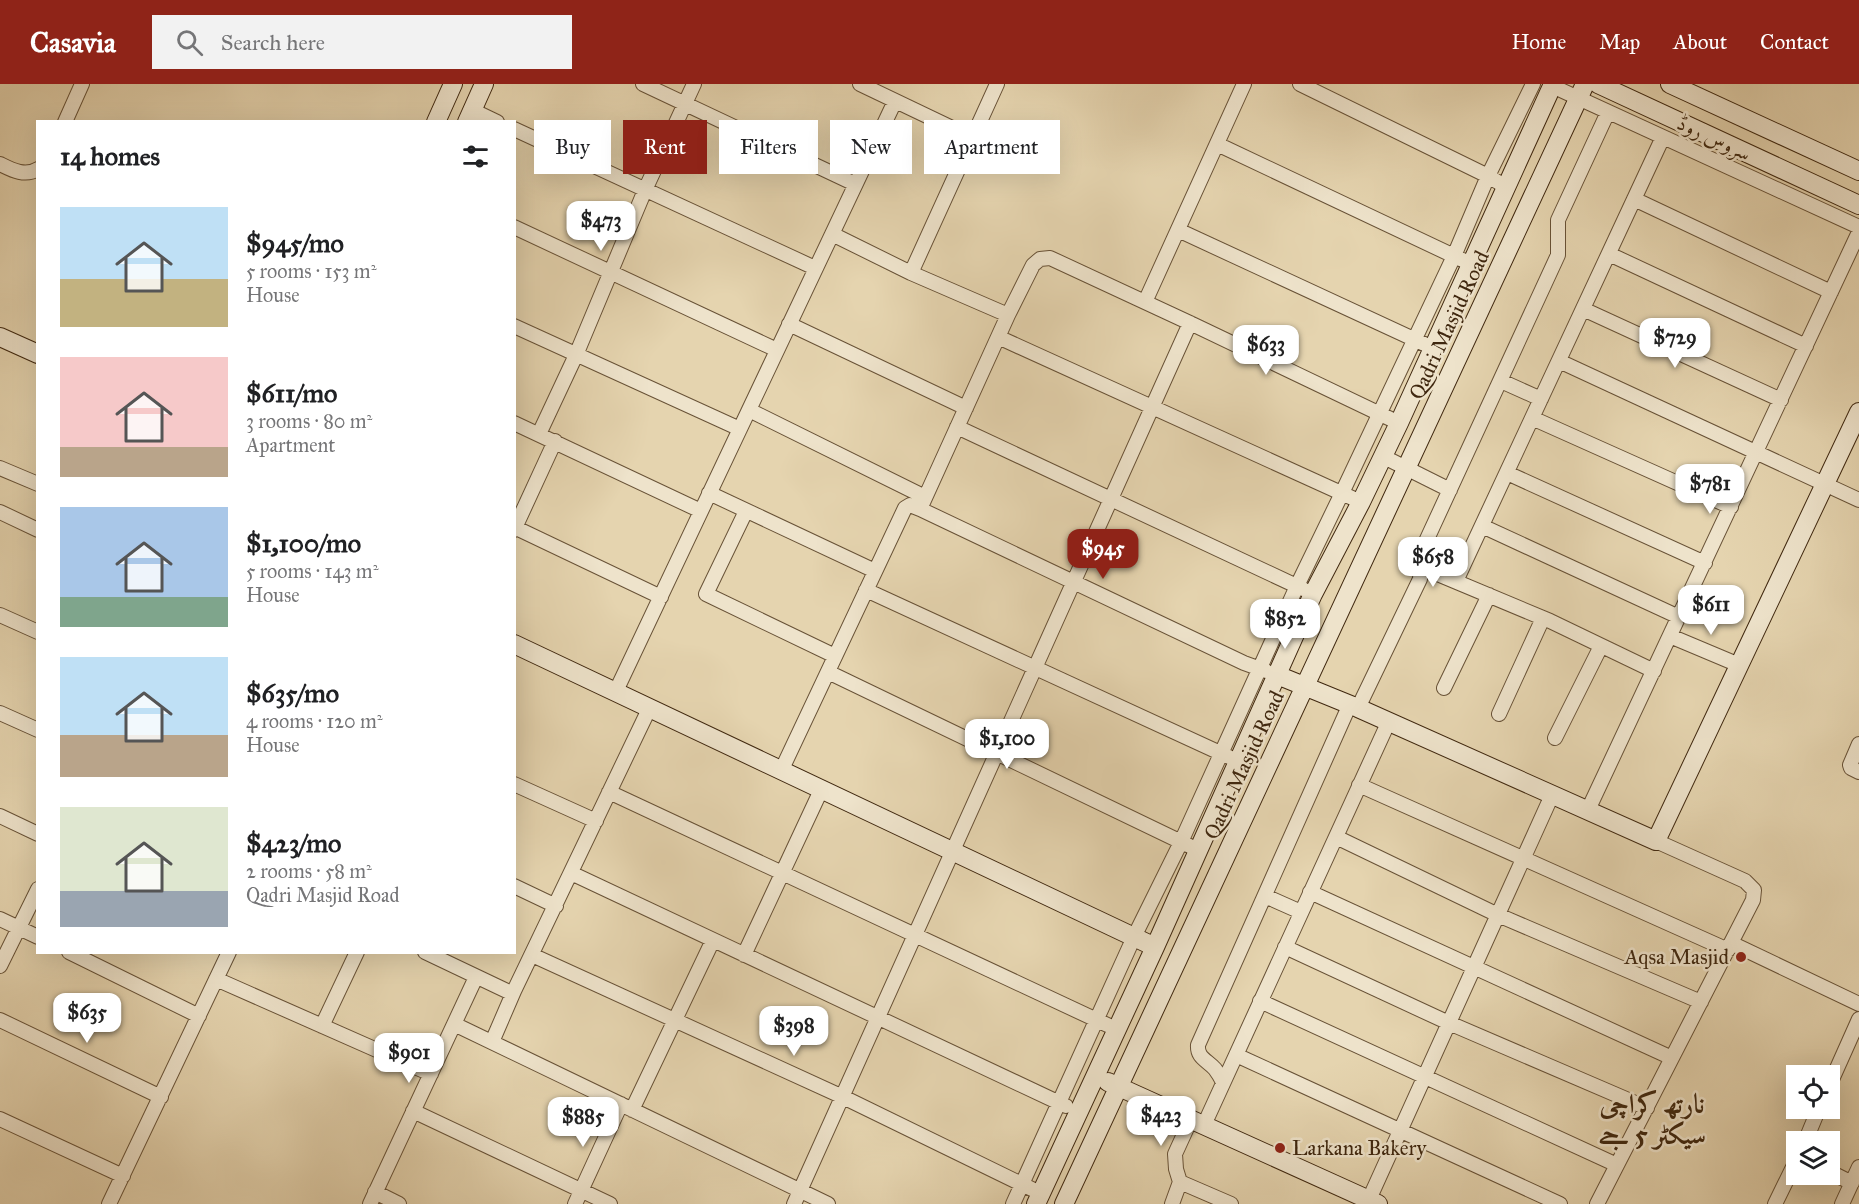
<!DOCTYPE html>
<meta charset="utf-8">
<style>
body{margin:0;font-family:"IM FELL Great Primer",Amiri,serif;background:#f2f2f2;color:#202124;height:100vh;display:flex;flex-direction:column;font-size:22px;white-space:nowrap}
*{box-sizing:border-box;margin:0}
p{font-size:20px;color:#757577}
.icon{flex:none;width:33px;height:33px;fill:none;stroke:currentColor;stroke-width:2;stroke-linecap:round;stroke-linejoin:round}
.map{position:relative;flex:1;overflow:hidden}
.side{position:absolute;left:36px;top:36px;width:480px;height:834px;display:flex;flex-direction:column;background:#fff;border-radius:0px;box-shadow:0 6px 24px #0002}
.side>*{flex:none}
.top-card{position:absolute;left:534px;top:36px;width:570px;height:54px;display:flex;gap:12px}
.fabs{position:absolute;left:1786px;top:981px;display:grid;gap:12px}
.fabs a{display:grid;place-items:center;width:54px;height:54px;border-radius:0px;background:#fff;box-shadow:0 6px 24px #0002;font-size:30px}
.price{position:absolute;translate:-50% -51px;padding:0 14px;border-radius:12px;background:#fff;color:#222;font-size:20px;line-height:39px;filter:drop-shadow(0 2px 3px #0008)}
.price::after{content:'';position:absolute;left:50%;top:36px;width:18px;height:14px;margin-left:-9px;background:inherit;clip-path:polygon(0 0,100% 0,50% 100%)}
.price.active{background:#8f2418;color:#fff}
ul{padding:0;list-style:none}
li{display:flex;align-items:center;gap:18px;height:150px;padding:0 24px}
li span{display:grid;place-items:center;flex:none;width:168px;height:120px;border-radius:0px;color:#555}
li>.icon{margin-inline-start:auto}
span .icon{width:72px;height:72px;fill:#fffc;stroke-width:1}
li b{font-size:26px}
h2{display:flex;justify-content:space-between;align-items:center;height:72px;padding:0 24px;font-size:26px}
.pill{padding:0 21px;border-radius:0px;background:#fff;box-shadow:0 6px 24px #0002;font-size:21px;line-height:54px}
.pill.active{background:#8f2418;color:#fff}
header{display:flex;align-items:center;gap:36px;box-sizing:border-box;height:84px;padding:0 30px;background:#8f2418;color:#fff}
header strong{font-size:28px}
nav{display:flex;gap:33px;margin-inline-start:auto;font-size:21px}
.search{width:420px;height:54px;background:#f2f2f2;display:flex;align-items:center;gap:15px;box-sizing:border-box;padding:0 21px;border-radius:0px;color:#757577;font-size:22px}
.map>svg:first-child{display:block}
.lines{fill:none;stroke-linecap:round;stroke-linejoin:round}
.street-casing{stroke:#685237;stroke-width:16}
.secondary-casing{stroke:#3f270f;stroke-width:20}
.street{stroke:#eee3cb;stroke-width:14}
.secondary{stroke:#eee3cb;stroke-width:18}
.poi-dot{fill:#8f2418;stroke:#eee3cb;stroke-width:2}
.labels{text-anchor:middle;stroke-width:5;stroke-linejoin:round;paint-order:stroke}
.street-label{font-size:21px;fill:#3f270f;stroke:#eee3cb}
.poi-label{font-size:21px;fill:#3f270f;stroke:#eee3cb;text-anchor:end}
.district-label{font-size:27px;font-weight:bold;fill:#3f270f;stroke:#eee3cb}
</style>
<header>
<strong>Casavia</strong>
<div class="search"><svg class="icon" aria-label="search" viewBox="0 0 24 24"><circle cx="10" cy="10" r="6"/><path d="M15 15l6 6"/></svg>Search here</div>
<nav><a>Home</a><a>Map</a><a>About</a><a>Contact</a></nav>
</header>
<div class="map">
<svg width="1859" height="1120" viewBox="0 0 1859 1120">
<rect width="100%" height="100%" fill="#e5d4af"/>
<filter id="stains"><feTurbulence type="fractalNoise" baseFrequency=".00333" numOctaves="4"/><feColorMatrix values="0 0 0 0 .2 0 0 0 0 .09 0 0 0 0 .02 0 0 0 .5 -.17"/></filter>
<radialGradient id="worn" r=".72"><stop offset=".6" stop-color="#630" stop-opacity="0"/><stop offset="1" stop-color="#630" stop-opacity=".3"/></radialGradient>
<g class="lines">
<!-- street casing -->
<g class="street-casing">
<path id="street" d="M643,0L855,100
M860,0L973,54
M1300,0L1488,92L1506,103
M1552,2L1859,143
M472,26L497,38
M65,38L82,0
M514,45L815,184
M1217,60L1471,180
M0,80C12,86 25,93 38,85
M1634,115L1831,208
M514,143L777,266
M1178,146L1433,264
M832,150L911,189L1008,231L1033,181L1040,175L1050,174L1190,239L1399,339
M1609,170L1806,262
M911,189L997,0
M1145,218L1244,0
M1583,225L1781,316
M789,240L966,324
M514,242L740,345
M998,253L1361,418
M1559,277L1859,416
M1501,297L1541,315
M749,326L925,413
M1532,334L1731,423
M514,339L701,427
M957,343L1303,505
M539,350L576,271L645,106L694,0
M1382,372L1450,406
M0,384L38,400
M1507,389L1705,479
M709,409L875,487
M920,425L1244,579L1266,587
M746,427L706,510L835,572
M0,428L38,446
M1482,442L1679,533
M514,443L661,513
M514,446L555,357
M1421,483L1550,537L1654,587
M1456,497L1663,53
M866,506L1229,673
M0,531L38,548
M1670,552L1739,581
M828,588L1198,766
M1444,604L1489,511
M616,607L895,17
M1358,624L1420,495L1422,466L1558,171V136L1608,28
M0,629L38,646
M1499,630L1543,534
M1555,654L1601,562
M1859,660L1850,681L1851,684L1859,688
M782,685L905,424L910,421L920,425L1008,231
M514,700L596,737
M1359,701L1728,866
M609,708L1116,945
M1588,726L1859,148
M0,732L38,750
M1336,753L1498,831L1701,918
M571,789L1066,1022
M514,802L556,822
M1310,808L1672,974
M1265,812L1301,828
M0,835L38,853
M1731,859L1859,920
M1285,863L1449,939L1647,1024
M69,868L199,932
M425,868L509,908L514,907L650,623
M532,871L843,1013L1040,1109
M744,871L822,704
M0,882L38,805
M216,895L431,990
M1260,917L1617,1081
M0,936L161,1013
M454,940L828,1120
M322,942L357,868
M492,958L514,907
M1236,971L1560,1120
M1223,998C1221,994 1218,989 1215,985C1207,976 1197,974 1198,961L1350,620
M1830,1000L1859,935
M632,1026L713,856
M413,1027L610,1120
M0,1035L123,1092
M1204,1041L1389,637
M1805,1058L1819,1024
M1830,1088L1852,1099
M1180,1098L1231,1120
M375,1108L399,1120
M109,1120L229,868
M370,1120L476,893
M575,1120L621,1020
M794,1120L1190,239
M1013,1120L1134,853L1181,758L1297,502L1342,409L1454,172L1488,92L1533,0
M1172,1120L1180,1098L1176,1085L1175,1070L1191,1035
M1367,1120L1552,711
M1597,1120L1753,816L1754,806L1745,797L1656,757
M1775,1120L1797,1075
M1842,1120L1859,1083"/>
</g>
<!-- secondary casing -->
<g class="secondary-casing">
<path id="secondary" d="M1598,0L1859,121
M1670,0L1859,87
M436,38L453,0
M467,38L484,0
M0,253L38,270
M514,560L1155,863
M1277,591L1358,624L1656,757L1859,328
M1108,998L1378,1120
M1036,1120L1155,863L1313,510L1361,418L1399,339L1553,0
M1064,1120L1585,0"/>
</g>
<!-- street -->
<use href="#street" class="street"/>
<!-- secondary -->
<use href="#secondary" class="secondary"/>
</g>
<!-- markers -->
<g class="poi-dot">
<circle cx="1741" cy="873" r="6"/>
<circle cx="1280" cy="1064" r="6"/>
</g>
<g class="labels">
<!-- street labels -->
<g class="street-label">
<text transform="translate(1714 54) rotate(25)" y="7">سروس روڈ</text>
<text transform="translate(1449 241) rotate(-65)" y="7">Qadri Masjid Road</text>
<text transform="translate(1244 681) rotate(-65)" y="7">Qadri Masjid Road</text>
</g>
<!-- poi labels -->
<g class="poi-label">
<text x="1729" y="880">Aqsa Masjid</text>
<text x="1292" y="1071" text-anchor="start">Larkana Bakery</text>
</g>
<!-- district labels -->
<g class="district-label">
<text x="1652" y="1029">نارتھ کراچی<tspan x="1652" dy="31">سیکٹر 5 جے</tspan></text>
</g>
</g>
<rect width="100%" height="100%" filter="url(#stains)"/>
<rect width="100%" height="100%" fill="url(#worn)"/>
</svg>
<div class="fabs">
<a><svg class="icon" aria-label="locate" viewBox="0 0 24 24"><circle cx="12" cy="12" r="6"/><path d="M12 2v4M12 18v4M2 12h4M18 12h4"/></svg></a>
<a><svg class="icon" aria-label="layers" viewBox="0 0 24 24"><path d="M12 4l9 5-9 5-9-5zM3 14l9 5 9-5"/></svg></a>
</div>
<b class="price" style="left:601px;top:168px">$473</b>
<b class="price" style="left:1675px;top:285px">$729</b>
<b class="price" style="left:1266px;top:292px">$633</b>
<b class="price" style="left:1710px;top:431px">$781</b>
<b class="price active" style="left:1103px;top:496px">$945</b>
<b class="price" style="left:1433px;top:504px">$658</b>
<b class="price" style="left:1711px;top:552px">$611</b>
<b class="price" style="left:1285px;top:566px">$852</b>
<b class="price" style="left:1007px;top:686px">$1,100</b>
<b class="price" style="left:87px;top:960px">$635</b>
<b class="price" style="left:794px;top:973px">$398</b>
<b class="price" style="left:409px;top:1000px">$901</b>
<b class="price" style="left:1161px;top:1063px">$423</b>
<b class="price" style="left:583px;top:1064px">$885</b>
<div class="top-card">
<a class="pill">Buy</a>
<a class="pill active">Rent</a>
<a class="pill">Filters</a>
<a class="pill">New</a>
<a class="pill">Apartment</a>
</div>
<section class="side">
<h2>14 homes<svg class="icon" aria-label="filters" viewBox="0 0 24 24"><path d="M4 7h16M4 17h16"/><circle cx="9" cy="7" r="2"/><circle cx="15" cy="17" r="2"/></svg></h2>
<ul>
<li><span style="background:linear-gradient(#bfe0f5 60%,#c2b280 0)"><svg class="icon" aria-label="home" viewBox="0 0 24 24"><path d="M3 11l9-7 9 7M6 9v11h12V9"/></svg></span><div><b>$945/mo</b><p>5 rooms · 153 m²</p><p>House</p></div></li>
<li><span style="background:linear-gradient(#f6c9c9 75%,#b9a48a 0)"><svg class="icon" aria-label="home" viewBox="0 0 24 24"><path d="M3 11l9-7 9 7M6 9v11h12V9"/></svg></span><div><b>$611/mo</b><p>3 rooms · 80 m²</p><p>Apartment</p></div></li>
<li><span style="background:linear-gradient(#a9c7e8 75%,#7fa58c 0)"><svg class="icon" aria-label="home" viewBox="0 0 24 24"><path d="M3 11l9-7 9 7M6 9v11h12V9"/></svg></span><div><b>$1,100/mo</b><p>5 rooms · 143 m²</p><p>House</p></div></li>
<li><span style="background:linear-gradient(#bfe0f5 65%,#b9a48a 0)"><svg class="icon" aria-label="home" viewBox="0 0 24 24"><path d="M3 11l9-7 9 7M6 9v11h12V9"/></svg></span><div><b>$635/mo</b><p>4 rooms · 120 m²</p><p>House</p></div></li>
<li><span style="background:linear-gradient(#dfe7d0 70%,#9aa5b1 0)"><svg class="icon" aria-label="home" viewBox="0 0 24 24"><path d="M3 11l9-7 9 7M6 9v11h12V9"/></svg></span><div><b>$423/mo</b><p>2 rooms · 58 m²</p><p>Qadri Masjid Road</p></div></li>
</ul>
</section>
</div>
